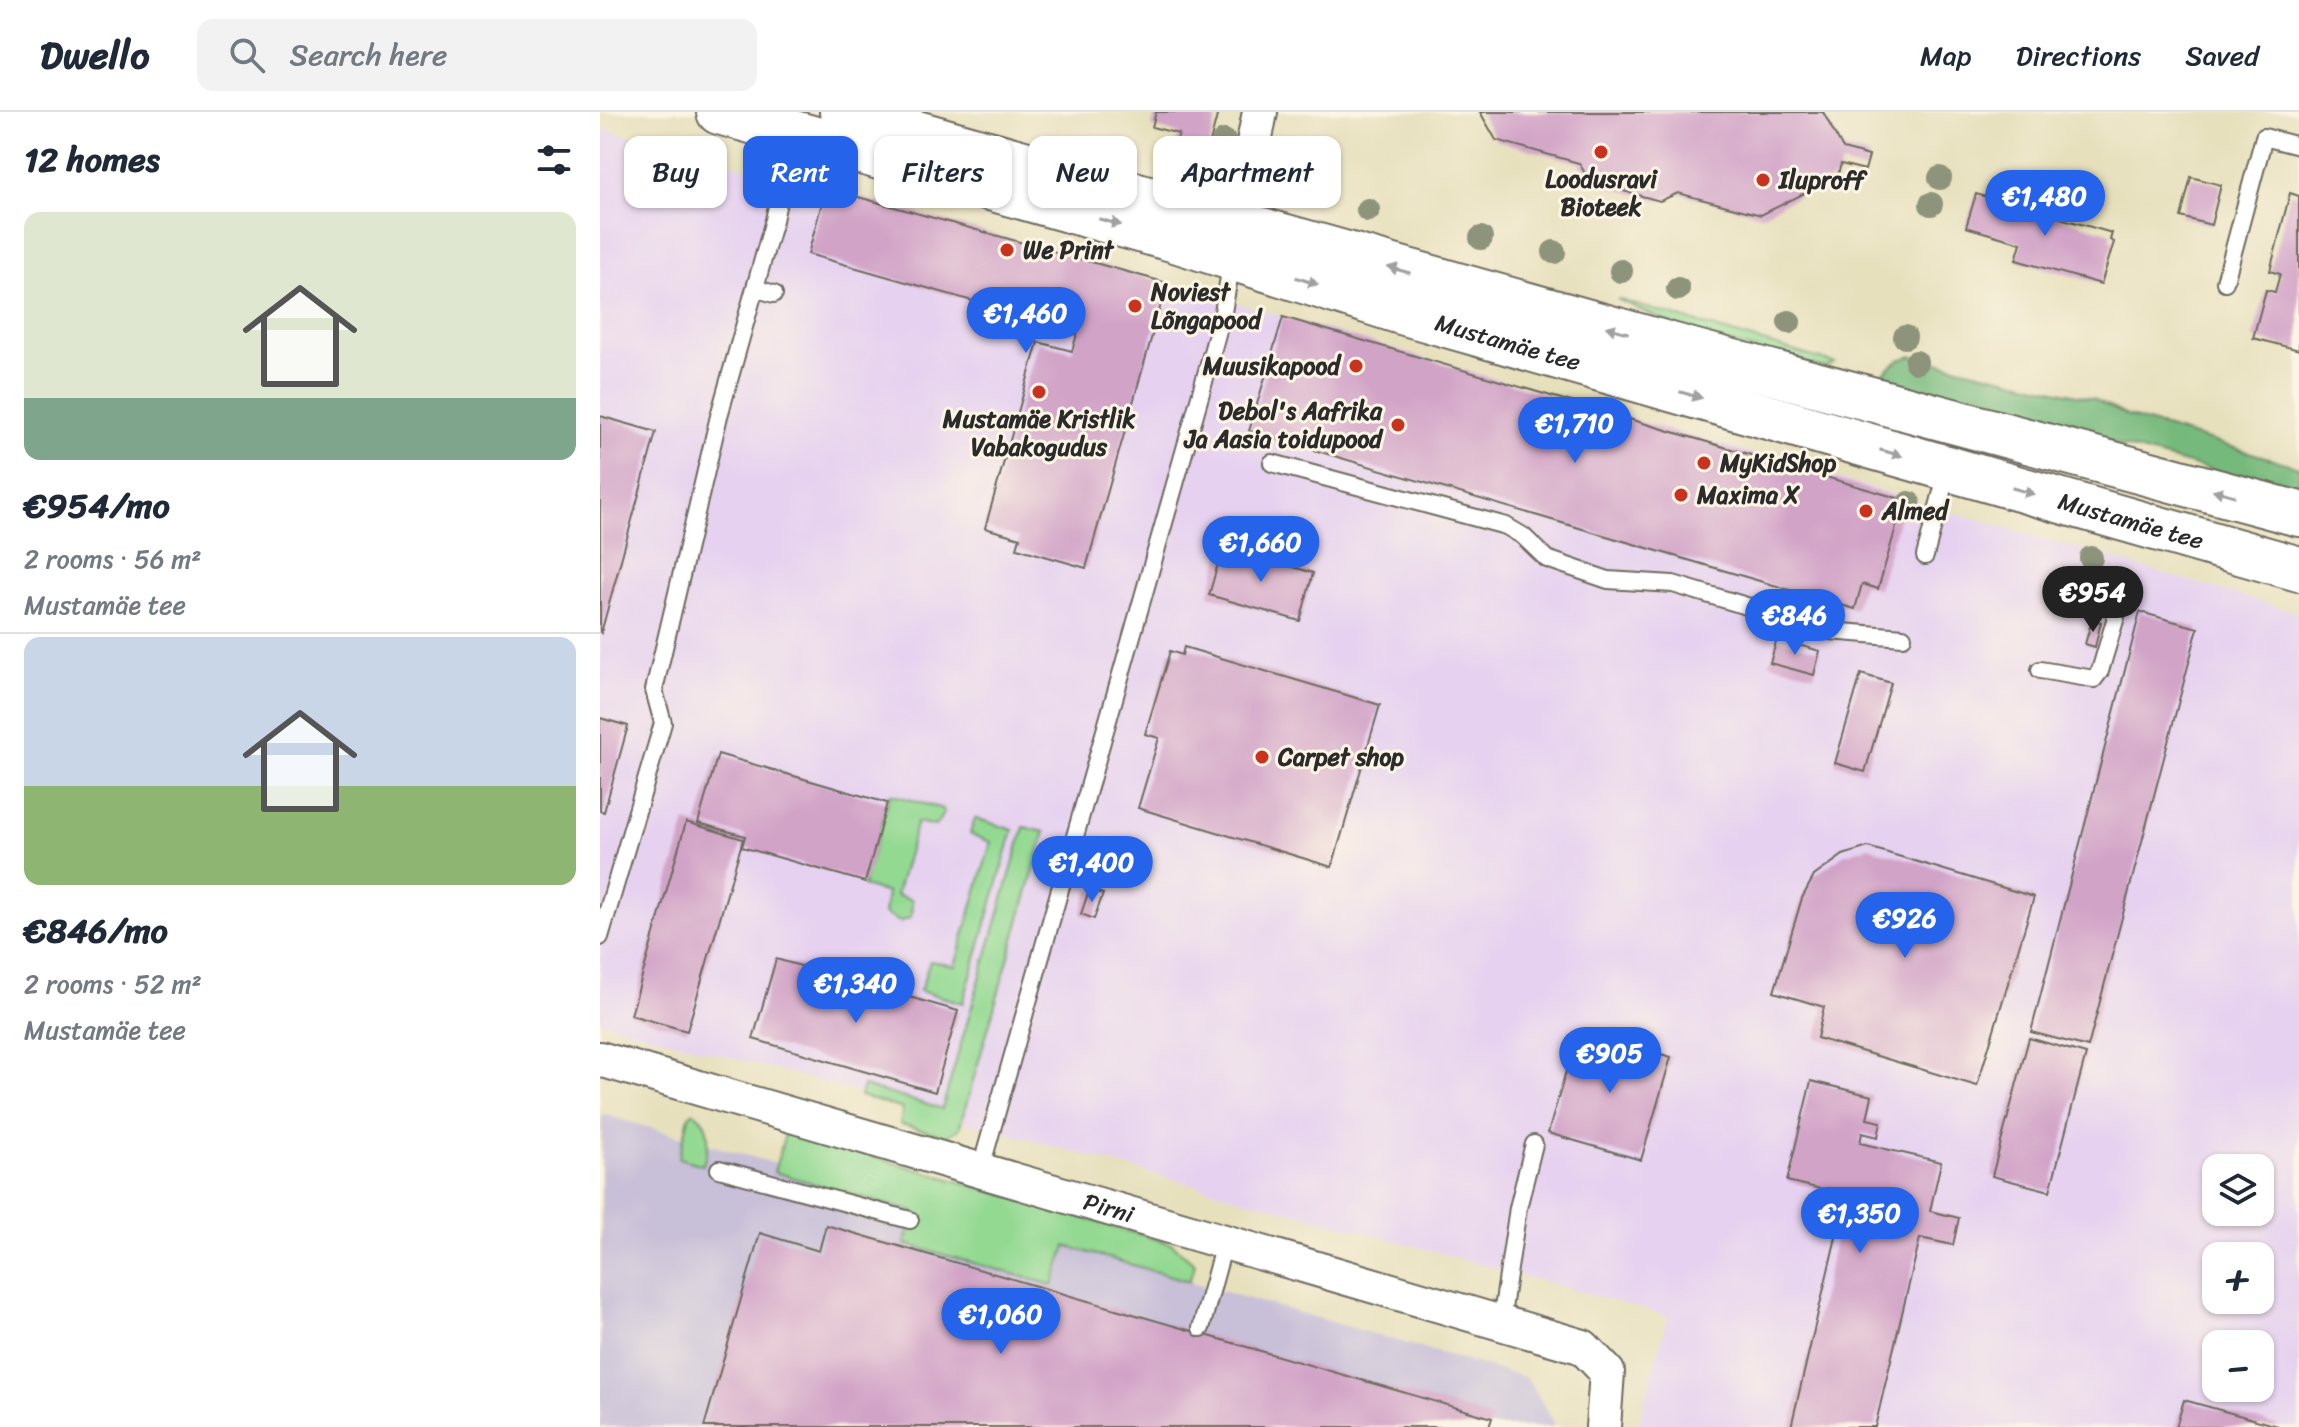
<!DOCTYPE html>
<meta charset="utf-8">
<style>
body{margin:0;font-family:Sriracha,sans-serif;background:#f2f2f3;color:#1f2937;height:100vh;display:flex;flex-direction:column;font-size:30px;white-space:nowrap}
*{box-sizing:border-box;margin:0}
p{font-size:26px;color:#747a83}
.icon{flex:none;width:44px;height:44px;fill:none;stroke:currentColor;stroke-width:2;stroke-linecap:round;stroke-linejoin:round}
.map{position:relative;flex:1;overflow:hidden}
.details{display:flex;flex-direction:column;background:#fff;width:600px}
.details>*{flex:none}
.banner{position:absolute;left:24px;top:24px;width:760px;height:72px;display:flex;gap:16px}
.fabs{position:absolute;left:1602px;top:1042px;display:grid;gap:16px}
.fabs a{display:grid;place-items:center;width:72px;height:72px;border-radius:16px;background:#fff;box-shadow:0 2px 6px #0004;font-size:40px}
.price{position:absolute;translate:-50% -68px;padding:0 18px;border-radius:28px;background:#2563eb;color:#fff;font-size:26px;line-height:52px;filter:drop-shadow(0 2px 4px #0008)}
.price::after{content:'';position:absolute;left:50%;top:48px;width:24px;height:18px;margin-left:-12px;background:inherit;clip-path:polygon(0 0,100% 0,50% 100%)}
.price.active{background:#222;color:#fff}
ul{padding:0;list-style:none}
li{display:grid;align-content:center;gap:16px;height:424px;padding:0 24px}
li+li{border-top:2px solid #e0e1e3}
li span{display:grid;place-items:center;height:248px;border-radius:16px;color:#555}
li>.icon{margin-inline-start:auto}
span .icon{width:144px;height:144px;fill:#fffc;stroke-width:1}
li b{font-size:34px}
h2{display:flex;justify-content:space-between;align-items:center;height:96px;padding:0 24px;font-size:34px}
.pill{padding:0 28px;border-radius:16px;background:#fff;box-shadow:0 2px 6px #0004;font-size:28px;line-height:72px}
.pill.active{background:#2563eb;color:#fff}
header{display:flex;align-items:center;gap:48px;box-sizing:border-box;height:112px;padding:0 40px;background:#fff;border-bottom:2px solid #e0e1e3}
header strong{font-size:38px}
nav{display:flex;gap:44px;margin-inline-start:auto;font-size:28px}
.search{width:560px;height:72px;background:#f2f2f3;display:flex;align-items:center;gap:20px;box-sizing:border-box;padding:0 28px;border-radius:16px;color:#747a83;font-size:30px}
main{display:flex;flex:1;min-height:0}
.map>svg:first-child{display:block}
.built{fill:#e6d2f0;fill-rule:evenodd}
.industrial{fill:#c8bfd8}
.green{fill:#93d992;stroke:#5f825e;stroke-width:2}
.forest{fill:#76b97c;stroke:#507254;stroke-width:2}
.building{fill:#d1a3c7}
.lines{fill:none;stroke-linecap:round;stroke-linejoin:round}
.lane-casing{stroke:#6d6a5e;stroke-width:20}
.street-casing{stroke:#6d6a5e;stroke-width:38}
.secondary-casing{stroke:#6d6a5e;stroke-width:48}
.lane{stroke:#fff;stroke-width:16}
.street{stroke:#fff;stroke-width:34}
.secondary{stroke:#fff;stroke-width:44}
.tree{fill:#8e947b}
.oneway{fill:#a0a0a0}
.poi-dot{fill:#c8321e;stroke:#fcf5e5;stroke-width:3}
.labels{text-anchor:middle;stroke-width:6;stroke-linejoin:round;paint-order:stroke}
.poi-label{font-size:24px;font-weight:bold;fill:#2b2b2b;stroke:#fcf5e5;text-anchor:start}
.street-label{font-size:24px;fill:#2b2b2b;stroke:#fcf5e5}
</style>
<header>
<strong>Dwello</strong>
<div class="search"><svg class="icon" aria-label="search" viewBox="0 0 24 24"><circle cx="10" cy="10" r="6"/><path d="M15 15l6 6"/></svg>Search here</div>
<nav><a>Map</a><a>Directions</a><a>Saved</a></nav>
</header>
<main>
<section class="details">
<h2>12 homes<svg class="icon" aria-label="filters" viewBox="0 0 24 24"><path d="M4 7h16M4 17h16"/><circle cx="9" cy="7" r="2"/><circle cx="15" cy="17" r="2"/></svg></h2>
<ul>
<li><span style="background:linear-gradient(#dfe7d0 75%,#7fa58c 0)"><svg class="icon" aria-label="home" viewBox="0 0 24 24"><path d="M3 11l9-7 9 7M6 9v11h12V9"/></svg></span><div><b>€954/mo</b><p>2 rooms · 56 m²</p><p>Mustamäe tee</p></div></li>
<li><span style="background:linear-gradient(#c9d6e8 60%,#8fb573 0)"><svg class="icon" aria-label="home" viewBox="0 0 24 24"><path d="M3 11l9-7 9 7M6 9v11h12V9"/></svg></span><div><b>€846/mo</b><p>2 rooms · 52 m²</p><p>Mustamäe tee</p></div></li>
</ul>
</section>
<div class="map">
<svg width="1699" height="1315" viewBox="0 0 1699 1315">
<rect width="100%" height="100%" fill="#fcf5e5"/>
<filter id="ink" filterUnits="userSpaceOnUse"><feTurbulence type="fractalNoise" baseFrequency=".0125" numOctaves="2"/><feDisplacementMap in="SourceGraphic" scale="16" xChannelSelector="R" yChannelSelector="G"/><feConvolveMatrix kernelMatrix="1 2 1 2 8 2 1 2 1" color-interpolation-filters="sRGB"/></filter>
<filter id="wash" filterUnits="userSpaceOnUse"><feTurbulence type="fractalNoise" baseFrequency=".006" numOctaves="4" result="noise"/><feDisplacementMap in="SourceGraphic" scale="32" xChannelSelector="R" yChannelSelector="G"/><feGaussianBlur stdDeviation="1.8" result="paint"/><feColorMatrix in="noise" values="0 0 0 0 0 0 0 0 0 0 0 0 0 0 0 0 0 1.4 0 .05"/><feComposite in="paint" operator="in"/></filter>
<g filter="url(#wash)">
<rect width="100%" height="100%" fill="#e7e0bd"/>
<!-- built -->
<path class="built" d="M0,16L567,171L1699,501V1315H1037L1068,1204L0,909ZM1616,1056H1660V1100H1616ZM1616,1144H1660V1188H1616ZM1616,1232H1660V1276H1616Z"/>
<!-- industrial -->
<path class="industrial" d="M2,1002L927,1266L953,1309L952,1315H0Z"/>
<!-- green -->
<path class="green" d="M677,36L684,38L681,50L704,58L695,78L680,75L674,81L668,65Z
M1017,187L1234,251L1225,256L1090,221Z
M290,682L343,697L344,701L335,714L317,710L296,783L312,788L311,805L300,810L284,802L287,781L263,774Z
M375,706L413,718L363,891L320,879L330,849L355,854L391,730L370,722Z
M424,715L445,720L359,1017L347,1024L300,1012L303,997L260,984L263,974L342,997Z
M94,1000C113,1012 109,1034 103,1053L79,1046L89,1004Z
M186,1019L572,1132L595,1152L589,1169L466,1134L453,1173L305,1132L314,1100L174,1060Z"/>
<!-- forest -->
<path class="forest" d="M1312,244L1494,287L1527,304L1699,355V382L1287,270L1280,264L1299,248Z"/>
<g id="blocks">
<!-- building -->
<path class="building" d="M556,0H618L607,42L575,33L579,22L552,15Z
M880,0H1223L1243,37L1269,44L1265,58L1241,52L1237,65L1161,103L1078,81L1060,89L990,70L979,51L896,28Z
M1591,65L1621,73L1611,113L1581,105Z
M226,76L567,171L486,456L417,436L420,426L385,416L438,230L472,239L478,219L208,142Z
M1690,81L1699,84V238L1653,226L1666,178L1675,180L1680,162L1670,159Z
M1376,82L1512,121L1510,128L1514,130L1501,172L1416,148L1421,131L1366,115Z
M683,205L1304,388L1278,477L1262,472L1255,497L649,319Z
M0,304L56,320L1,521L0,520Z
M623,434L713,461L700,509L609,483Z
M1540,500L1598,516L1488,935L1431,920Z
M1492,508L1501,510L1495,535L1485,532Z
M1177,527L1220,539L1214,563L1170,551Z
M584,535L780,593L732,755L538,696L559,626L545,622L570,539L582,543Z
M1261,562L1291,571L1265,660L1235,651Z
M0,606L28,614L4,700L0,699Z
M118,642L287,691L265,770L142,735L145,724L98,711Z
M86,710L143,727L87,919L31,903Z
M1268,735L1434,785L1377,974L1217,926L1224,895L1174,880L1202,786L1214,764L1243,743Z
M489,778L503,782L494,807L481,802Z
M176,847L358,899L335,980L153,927Z
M978,918L1071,945L1041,1048L948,1021Z
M1429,926L1486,942L1450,1079L1392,1064Z
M1211,969L1272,984L1267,1007L1281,1010L1278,1025L1262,1021L1260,1031L1341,1050L1330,1099L1359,1106L1353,1133L1320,1126L1275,1315H1191L1246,1083L1187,1069Z
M226,1113L892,1306L889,1315H104L160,1121L219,1139Z
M1584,1288L1678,1314V1315H1576Z"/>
</g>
</g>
<g filter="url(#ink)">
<use href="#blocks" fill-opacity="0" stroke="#6d6a5e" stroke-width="2"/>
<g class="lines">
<!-- lane casing -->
<g class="lane-casing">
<path id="lane" d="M1625,170L1664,25L1699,34
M155,176L174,182
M672,351L906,414L923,424L947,447L1008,468L1073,472L1230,519L1303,525
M1325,444L1348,357
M1440,558L1494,567L1500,559L1516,505L1513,496L1462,480
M0,825L63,611L54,578L119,304L174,108L193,21
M119,1057L310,1108
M380,1059L602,277L623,200L632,148
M901,1210L918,1096L934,1032
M601,1216L624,1132"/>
</g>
<!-- street casing -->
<g class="street-casing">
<g id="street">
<path d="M634,133L660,0"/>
<path id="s1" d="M0,947L983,1235L1007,1260L1003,1315"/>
</g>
</g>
<!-- secondary casing -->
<g class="secondary-casing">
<g id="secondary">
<path id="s2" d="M119,0L572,127L798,199L1699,457"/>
<path d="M242,0L1092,239L1699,402"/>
</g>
</g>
<!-- lane -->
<use href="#lane" class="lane"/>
<!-- street -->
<use href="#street" class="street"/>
<!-- secondary -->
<use href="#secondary" class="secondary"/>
</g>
<!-- trees -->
<g class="tree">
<circle cx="624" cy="29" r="12"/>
<circle cx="524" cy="44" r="12"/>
<circle cx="1340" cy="66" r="12"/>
<circle cx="1331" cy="92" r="12"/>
<circle cx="768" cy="98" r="12"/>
<circle cx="881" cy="126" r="12"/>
<circle cx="954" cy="140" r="12"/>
<circle cx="1021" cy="159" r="12"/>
<circle cx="1078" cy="177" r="12"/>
<circle cx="1189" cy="210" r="12"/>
<circle cx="1305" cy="225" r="12"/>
<circle cx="1316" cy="250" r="12"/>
<circle cx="1309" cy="391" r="12"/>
<circle cx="1491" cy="446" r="12"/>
</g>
<!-- one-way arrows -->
<defs><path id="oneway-solid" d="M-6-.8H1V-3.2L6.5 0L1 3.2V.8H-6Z" transform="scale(2)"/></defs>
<g class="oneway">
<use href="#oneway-solid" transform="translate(510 110) rotate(16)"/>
<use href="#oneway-solid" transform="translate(799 158) rotate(-164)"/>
<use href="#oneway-solid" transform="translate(707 169) rotate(18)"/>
<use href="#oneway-solid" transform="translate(1017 218) rotate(-164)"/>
<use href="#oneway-solid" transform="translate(1091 283) rotate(16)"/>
<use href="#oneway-solid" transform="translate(1291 341) rotate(16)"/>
<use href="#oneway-solid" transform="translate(1423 379) rotate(16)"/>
<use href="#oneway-solid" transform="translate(1624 381) rotate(-164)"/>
</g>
</g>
<!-- markers -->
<g class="poi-dot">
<circle cx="1001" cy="40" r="8"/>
<circle cx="1163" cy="68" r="8"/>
<circle cx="407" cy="138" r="8"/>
<circle cx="535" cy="194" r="8"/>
<circle cx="756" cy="254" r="8"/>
<circle cx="439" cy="280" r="8"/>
<circle cx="798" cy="313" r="8"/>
<circle cx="1104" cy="351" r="8"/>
<circle cx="1081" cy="383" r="8"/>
<circle cx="1266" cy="399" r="8"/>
<circle cx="662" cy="645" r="8"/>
</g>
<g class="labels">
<!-- poi labels -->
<g class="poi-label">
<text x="1001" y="75" text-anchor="middle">Loodusravi<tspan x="1001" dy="28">Bioteek</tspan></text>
<text x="1179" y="76">Iluproff</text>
<text x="423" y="146">We Print</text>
<text x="551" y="188">Noviest<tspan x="551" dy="28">Lõngapood</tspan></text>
<text x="740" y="262" text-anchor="end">Muusikapood</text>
<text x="782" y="307" text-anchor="end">Debol's Aafrika<tspan x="782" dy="28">Ja Aasia toidupood</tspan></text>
<text x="439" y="315" text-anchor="middle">Mustamäe Kristlik<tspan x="439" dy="28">Vabakogudus</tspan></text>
<text x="1120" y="359">MyKidShop</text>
<text x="1097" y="391">Maxima X</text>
<text x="1282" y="407">Almed</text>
<text x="678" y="653">Carpet shop</text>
</g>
<!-- street labels -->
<g class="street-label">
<text dy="8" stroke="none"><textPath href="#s2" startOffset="822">Mustamäe tee</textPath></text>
<text dy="8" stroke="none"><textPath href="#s2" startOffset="1470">Mustamäe tee</textPath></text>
<text dy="8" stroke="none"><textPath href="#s1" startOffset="530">Pirni</textPath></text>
</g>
</g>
</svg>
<div class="fabs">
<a><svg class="icon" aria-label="layers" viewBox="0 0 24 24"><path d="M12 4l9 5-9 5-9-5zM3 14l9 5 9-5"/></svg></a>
<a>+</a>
<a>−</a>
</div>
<b class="price" style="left:1445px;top:126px">€1,480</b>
<b class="price" style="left:426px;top:243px">€1,460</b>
<b class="price" style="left:975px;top:353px">€1,710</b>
<b class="price" style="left:661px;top:472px">€1,660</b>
<b class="price active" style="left:1493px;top:522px">€954</b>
<b class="price" style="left:1195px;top:545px">€846</b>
<b class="price" style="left:492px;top:792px">€1,400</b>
<b class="price" style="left:1305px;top:848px">€926</b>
<b class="price" style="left:256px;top:913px">€1,340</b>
<b class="price" style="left:1010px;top:983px">€905</b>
<b class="price" style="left:1260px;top:1143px">€1,350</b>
<b class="price" style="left:401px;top:1244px">€1,060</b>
<div class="banner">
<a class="pill">Buy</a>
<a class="pill active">Rent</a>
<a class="pill">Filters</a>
<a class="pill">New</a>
<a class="pill">Apartment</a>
</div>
</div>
</main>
